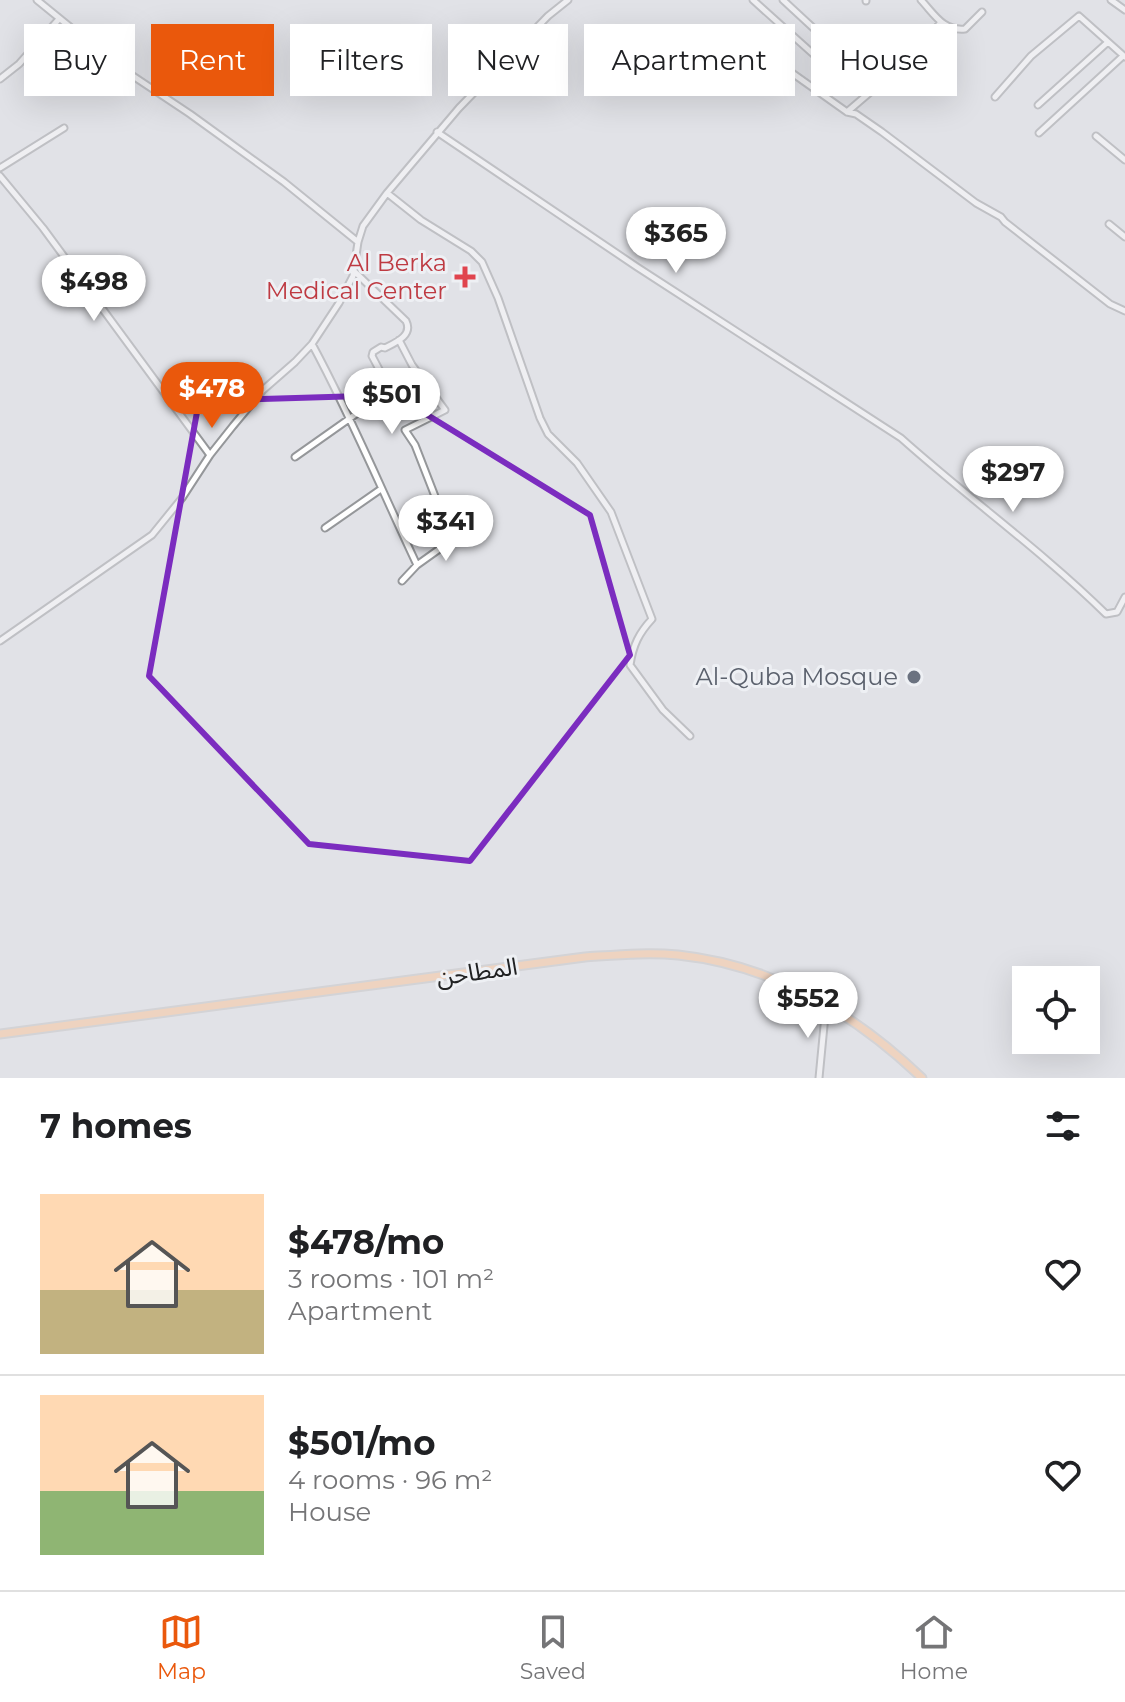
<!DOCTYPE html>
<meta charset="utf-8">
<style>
body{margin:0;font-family:Montserrat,"Noto Sans Arabic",sans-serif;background:#f2f2f2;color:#202124;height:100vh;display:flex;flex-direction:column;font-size:30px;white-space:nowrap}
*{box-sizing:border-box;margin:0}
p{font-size:26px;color:#757577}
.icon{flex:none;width:44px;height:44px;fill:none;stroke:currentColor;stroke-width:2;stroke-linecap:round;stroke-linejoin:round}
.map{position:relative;height:1078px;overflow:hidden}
.panel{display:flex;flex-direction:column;background:#fff;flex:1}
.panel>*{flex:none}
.hud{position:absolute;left:24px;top:24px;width:1078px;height:72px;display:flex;gap:16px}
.tools{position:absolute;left:1012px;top:966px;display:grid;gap:16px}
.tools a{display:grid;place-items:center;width:88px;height:88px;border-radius:0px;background:#fff;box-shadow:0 8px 32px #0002;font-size:40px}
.price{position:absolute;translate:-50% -68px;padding:0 18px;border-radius:28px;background:#fff;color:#222;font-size:26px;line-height:52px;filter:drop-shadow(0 2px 4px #0008)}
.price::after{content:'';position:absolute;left:50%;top:48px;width:24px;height:18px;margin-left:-12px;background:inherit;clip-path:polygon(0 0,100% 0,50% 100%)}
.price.active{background:#ea580c;color:#fff}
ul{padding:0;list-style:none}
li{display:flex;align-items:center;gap:24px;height:200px;padding:0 40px}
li+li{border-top:2px solid #e0e0e0}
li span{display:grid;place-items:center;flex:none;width:224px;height:160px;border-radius:0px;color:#555}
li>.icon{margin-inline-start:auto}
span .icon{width:96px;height:96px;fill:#fffc;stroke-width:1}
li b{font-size:34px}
h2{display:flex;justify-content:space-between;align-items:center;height:96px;padding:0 40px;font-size:34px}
.pill{padding:0 28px;border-radius:0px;background:#fff;box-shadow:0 8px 32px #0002;font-size:28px;line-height:72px}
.pill.active{background:#ea580c;color:#fff}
.tabs{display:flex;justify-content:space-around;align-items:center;height:112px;border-top:2px solid #e0e0e0;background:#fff;font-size:22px;color:#757577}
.tabs a{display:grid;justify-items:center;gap:4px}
.tabs .active{color:#ea580c}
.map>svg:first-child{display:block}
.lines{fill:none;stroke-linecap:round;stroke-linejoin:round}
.minor-casing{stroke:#95979a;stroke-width:9}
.major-casing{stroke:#c1c1c1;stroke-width:11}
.minor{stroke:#fff;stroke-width:5}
.major{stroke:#fcc090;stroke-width:7}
.marked{fill:none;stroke:#7b2cbf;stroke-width:6;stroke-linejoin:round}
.health-dot{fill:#e0444e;stroke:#eef0f4;stroke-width:3}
.worship-dot{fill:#6b7280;stroke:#eef0f4;stroke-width:3}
.labels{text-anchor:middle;stroke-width:6;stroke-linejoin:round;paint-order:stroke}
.health-label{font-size:24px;fill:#be3a42;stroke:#eef0f4;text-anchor:end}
.worship-label{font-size:24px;fill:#5b616d;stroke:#eef0f4;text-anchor:end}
.street-label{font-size:24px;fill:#212223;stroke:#eef0f4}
</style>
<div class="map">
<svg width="1125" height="1078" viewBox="0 0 1125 1078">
<rect width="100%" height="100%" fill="#e1e2e7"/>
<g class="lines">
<!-- minor casing -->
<g class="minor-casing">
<path id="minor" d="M37,0L118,66L190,114L284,182L358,242
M753,0L831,70
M783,0L877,87
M921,0C935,15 943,31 965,29L982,12
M1111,0L1125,10
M866,1V0
M771,58L847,112L856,114L882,132L976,203L1001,217L1005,222L1110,304L1125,311
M0,79L19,64L59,19
M995,97L1031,56L1079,16L1125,57
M1038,105L1108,42
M847,112L930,41L932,33L941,22
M437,132L637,267L901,438C968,498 1042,551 1106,614L1117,612L1125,597
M1039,133L1123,56
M1096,136L1125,160
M0,168L64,128
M0,176L43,228L210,455
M387,193L421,220L471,251L482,262L498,298L540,418L548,434L577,463L611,512L652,619C639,633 633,645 630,665L663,710L690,736
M1109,224L1125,237
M399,340L412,365L445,410L405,430L415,445L452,540
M312,344C351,416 382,491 417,565
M295,457L390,390L372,356L373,352L381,347L385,348C397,342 413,335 406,321L355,272
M325,528L381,489
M402,581L417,565L452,540L463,524
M0,641L152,535L182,498L210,455L233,426L263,390L295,362L312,344L339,303L353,276L358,242L363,226L387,193L459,108L548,16L568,0
M819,1078L826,1005"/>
</g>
<!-- major casing -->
<g class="major-casing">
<path id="major" d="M0,1034L585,957C616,955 647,952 678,955C773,965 854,1013 922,1078"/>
</g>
<!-- minor -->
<use href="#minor" class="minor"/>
<!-- major -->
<use href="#major" class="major"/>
</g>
<!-- marked area -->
<path d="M0 0H1125V1078H0ZM395,395L590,515L630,655L470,861L309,844L149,676L199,401Z" fill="#e1e2e7" fill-opacity=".55" fill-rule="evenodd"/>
<path class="marked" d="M395,395L590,515L630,655L470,861L309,844L149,676L199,401Z"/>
<!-- markers -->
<path class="health-dot" d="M461 265h8v8h8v8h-8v8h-8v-8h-8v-8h8z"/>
<circle class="worship-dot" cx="914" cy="677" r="8"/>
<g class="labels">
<!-- health labels -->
<g class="health-label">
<text x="447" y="271">Al Berka<tspan x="447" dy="28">Medical Center</tspan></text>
</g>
<!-- worship labels -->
<g class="worship-label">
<text x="898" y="685">Al-Quba Mosque</text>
</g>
<!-- street labels -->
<g class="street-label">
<text transform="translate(477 972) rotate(-8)" y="8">المطاحن</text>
</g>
</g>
</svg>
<div class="tools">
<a><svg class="icon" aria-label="locate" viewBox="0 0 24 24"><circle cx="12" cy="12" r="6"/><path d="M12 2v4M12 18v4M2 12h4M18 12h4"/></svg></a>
</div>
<b class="price" style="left:676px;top:275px">$365</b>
<b class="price" style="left:94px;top:323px">$498</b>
<b class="price active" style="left:212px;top:430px">$478</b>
<b class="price" style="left:392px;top:436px">$501</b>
<b class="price" style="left:1013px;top:514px">$297</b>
<b class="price" style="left:446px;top:563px">$341</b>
<b class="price" style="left:808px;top:1040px">$552</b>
<div class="hud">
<a class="pill">Buy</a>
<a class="pill active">Rent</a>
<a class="pill">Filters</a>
<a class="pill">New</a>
<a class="pill">Apartment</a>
<a class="pill">House</a>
</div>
</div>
<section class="panel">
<h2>7 homes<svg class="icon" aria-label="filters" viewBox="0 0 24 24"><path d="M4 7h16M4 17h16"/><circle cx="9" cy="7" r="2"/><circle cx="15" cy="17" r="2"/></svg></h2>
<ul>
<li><span style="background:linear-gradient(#ffd9b3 60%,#c2b280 0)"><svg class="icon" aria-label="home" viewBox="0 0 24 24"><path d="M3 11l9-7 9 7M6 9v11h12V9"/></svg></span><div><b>$478/mo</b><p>3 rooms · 101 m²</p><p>Apartment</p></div><svg class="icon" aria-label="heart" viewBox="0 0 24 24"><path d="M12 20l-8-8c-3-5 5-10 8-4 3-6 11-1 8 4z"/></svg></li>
<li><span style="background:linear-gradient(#ffd9b3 60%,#8fb573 0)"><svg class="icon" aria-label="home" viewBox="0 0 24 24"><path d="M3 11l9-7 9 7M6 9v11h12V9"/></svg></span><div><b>$501/mo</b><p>4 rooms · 96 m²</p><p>House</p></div><svg class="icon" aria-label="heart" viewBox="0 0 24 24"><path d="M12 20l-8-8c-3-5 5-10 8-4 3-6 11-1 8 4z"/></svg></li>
</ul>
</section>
<nav class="tabs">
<a class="active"><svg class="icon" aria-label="map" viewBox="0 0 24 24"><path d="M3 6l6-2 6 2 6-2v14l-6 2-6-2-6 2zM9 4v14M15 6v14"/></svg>Map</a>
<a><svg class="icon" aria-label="saved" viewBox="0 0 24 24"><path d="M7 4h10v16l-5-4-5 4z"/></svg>Saved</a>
<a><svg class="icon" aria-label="home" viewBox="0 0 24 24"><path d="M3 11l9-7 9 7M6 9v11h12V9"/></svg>Home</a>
</nav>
